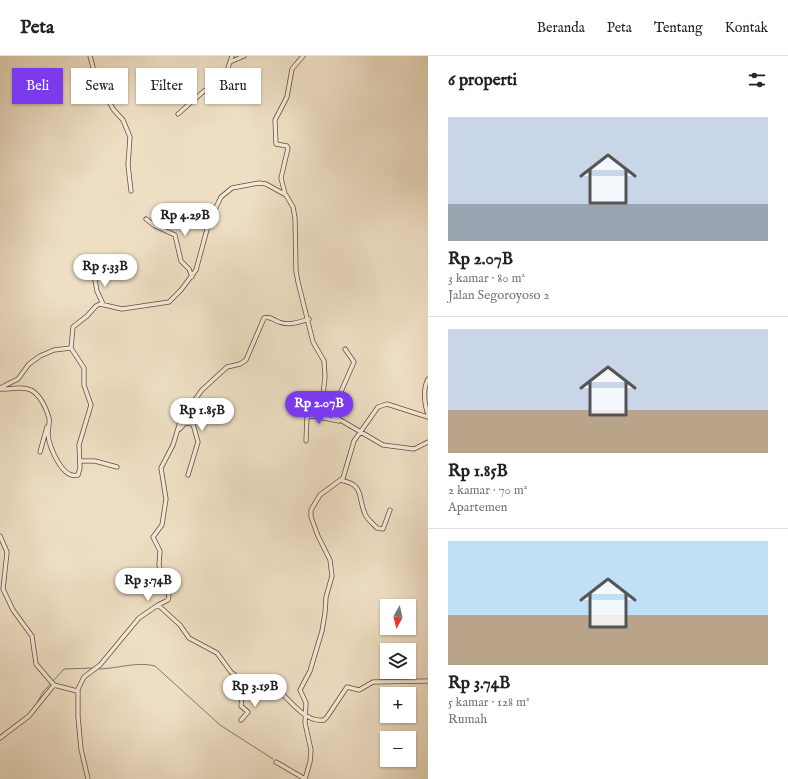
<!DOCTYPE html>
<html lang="id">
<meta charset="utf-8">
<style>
body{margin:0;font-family:"IM FELL English",serif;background:#f6f6f6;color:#222;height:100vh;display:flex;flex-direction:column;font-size:15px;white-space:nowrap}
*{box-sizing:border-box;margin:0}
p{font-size:13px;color:#767676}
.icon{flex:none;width:22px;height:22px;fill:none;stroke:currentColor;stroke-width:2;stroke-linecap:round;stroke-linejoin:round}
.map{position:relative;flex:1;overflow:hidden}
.sheet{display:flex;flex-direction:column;background:#fff;width:360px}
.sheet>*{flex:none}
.banner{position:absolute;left:12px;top:12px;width:356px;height:36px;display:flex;gap:8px}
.needle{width:26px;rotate:188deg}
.tools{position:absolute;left:380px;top:543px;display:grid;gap:8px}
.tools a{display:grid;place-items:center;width:36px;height:36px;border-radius:0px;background:#fff;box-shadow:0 1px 3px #0004;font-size:20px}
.price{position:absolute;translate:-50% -34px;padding:0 9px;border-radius:14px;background:#fff;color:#222;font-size:13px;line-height:26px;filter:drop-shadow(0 1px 2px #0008)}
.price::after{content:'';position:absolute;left:50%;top:24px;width:12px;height:9px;margin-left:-6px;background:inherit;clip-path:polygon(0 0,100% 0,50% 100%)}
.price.active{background:#7c3aed;color:#fff}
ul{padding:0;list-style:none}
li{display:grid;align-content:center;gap:8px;height:212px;padding:0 20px}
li+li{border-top:1px solid #e0e0e0}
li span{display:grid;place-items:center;height:124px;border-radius:0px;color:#555}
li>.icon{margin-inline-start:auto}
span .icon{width:72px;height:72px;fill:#fffc;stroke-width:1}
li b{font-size:17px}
h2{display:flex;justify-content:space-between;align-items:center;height:48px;padding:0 20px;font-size:17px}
.pill{padding:0 14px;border-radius:0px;background:#fff;box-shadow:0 1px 3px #0004;font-size:14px;line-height:36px}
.pill.active{background:#7c3aed;color:#fff}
header{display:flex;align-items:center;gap:24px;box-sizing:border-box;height:56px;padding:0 20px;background:#fff;border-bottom:1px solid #e0e0e0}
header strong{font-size:19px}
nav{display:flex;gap:22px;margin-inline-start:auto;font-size:14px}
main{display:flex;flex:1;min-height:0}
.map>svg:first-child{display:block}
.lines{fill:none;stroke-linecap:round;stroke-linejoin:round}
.stream{stroke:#737c6e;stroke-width:1}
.minor-casing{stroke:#664b3b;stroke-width:5}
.minor{stroke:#f4ead9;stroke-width:3.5}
</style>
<header>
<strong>Peta</strong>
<nav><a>Beranda</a><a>Peta</a><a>Tentang</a><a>Kontak</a></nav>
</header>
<main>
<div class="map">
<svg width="428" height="723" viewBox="0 0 428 723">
<rect width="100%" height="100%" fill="#eedfc4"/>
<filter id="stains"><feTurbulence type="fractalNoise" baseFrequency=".005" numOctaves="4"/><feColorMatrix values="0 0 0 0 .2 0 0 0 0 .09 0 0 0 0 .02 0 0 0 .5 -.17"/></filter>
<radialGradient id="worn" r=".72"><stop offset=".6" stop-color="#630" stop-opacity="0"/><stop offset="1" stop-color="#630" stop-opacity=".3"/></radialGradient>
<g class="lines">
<!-- stream -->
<path class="stream" d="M98,613C117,613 137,605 155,610L220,669L273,703
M37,647L43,636L64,613L93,612
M8,674L21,664"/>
<!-- minor casing -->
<g class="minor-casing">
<path id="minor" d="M90,0L94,15L100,23L107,42L113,53L123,64L130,81L128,109L131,135
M230,6L244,0
M178,58L204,35L222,30L232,0
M285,138L281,122L288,92L287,90L276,88L275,64L287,41L292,13L303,0
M146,163L155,170L175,179L181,205L189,213L192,221
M94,219L97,235L103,248
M428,323C423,332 424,348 428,358
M0,332L18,323L29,308L40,300L54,294L71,292
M0,333C11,334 20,329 31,334C40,339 46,352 49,362C50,367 48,372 48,378C49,390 62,424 78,419L80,412L79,389L91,349L84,329V312L71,292L73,271L87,260L96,250L100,248L122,253L169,246L181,234L196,214L209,166L221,141L232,132L259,127L266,128L286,139L293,151L295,162L296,215L298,226L313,286L324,305L325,321L322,347L325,355L383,389L414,393L428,386
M334,361L339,340L354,306L345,293
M180,373L185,367L193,368L198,386L188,419
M306,385L307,361L313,360L339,365
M40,396L47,371
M80,405H95L117,411
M340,424C365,429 357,439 365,458C367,463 373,468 377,472L383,473L390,454
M0,480L7,496L3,533L13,554L32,580L36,608L54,629L77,635
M158,549L168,544L169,540L159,509L160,495L153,481L162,469L166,443L161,412L173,389L183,356L188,353L202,334L227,311L240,308L246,304L264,262C271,260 273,264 279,266C289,270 299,266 309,263
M241,664L248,656L241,650L242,642L250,632
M0,682L29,660L54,629
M276,706L305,723
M88,723L81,693L78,661V633L84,621L100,609L139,562L158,549L180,569L189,582L217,597L231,616L257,638H261L274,631C289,641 303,667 324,664L327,661L347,631L359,634L373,626L428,625
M305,723L310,706L311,694L305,667L306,647L300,634L310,615L322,575L325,557L326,541L332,520L330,504L318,480L311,461V454L320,439L343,422L354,385L378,351L387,348L428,361"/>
</g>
<!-- minor -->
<use href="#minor" class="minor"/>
</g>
<rect width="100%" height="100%" filter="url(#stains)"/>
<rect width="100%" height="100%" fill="url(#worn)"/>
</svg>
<div class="tools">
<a><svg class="needle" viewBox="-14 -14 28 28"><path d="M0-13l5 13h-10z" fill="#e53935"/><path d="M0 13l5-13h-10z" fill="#767676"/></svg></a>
<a><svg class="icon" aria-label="layers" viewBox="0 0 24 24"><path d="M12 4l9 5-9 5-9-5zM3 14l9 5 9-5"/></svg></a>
<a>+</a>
<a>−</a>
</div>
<b class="price" style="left:185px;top:181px">Rp 4.29B</b>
<b class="price" style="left:105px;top:232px">Rp 5.33B</b>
<b class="price active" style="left:319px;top:369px">Rp 2.07B</b>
<b class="price" style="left:202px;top:376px">Rp 1.85B</b>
<b class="price" style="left:148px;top:546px">Rp 3.74B</b>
<b class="price" style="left:255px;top:652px">Rp 3.19B</b>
<div class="banner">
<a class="pill active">Beli</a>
<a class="pill">Sewa</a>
<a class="pill">Filter</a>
<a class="pill">Baru</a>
</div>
</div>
<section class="sheet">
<h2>6 properti<svg class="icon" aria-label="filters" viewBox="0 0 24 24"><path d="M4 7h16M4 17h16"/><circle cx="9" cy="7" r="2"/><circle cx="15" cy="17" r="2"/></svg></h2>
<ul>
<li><span style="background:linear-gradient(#c9d6e8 70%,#9aa5b1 0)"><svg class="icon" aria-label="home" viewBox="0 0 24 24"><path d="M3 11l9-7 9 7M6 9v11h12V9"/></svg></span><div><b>Rp 2.07B</b><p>3 kamar · 80 m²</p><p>Jalan Segoroyoso 2</p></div></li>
<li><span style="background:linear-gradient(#c9d6e8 65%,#b9a48a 0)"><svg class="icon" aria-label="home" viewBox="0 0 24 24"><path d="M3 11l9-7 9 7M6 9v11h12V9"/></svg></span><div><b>Rp 1.85B</b><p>2 kamar · 70 m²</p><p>Apartemen</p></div></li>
<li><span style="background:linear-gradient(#bfe0f5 60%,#b9a48a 0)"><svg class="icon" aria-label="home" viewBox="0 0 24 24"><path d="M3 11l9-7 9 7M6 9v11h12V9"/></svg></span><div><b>Rp 3.74B</b><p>5 kamar · 128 m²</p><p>Rumah</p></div></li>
</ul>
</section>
</main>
